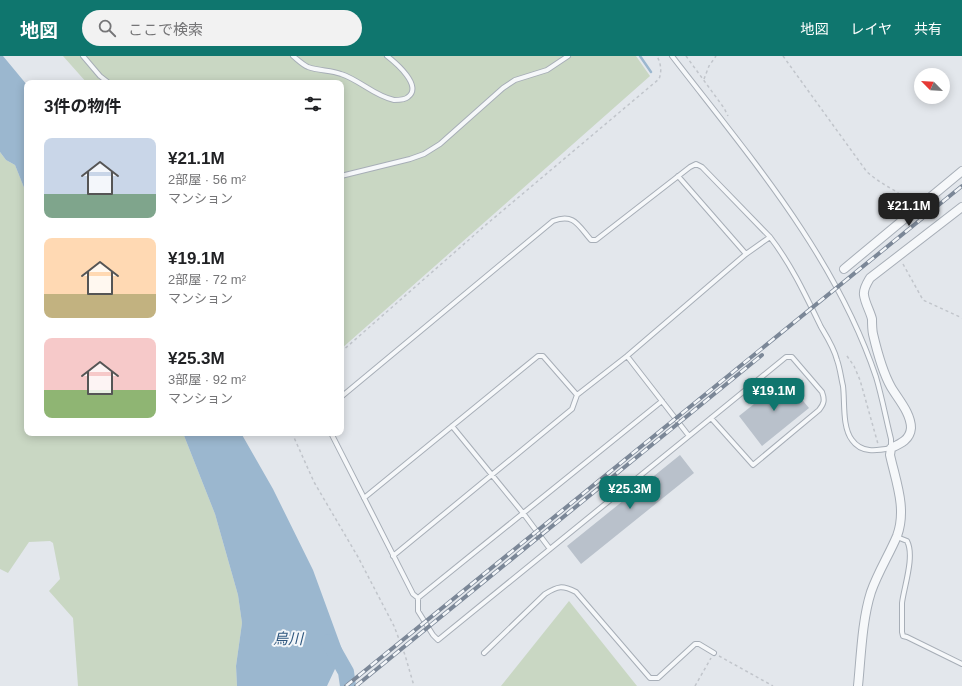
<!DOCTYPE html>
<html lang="ja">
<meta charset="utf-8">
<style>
body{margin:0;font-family:Helvetica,"Noto Sans JP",sans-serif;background:#f2f2f2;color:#202124;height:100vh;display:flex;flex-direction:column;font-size:15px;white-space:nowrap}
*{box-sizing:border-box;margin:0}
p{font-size:13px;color:#757577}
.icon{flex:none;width:22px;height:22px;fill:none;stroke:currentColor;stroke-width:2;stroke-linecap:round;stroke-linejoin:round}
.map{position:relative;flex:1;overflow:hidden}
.drawer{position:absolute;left:24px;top:24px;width:320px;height:356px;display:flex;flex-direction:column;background:#fff;border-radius:8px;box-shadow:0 2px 10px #0003}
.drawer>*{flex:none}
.needle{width:26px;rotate:294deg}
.buttons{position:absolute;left:914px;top:12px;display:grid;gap:8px}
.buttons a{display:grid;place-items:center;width:36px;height:36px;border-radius:50%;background:#fff;box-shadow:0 2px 10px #0003;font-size:20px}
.price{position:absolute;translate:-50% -34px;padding:0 9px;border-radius:8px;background:#0f766e;color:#fff;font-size:13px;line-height:26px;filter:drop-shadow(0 1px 2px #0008)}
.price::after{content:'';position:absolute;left:50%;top:24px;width:12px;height:9px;margin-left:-6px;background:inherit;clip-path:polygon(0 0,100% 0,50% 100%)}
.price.on{background:#222;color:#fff}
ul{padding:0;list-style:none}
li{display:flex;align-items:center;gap:12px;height:100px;padding:0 20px}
li span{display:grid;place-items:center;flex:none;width:112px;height:80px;border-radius:8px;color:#555}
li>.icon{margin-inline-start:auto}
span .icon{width:48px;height:48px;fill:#fffc;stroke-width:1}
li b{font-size:17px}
h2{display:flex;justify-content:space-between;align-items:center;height:48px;padding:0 20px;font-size:17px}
header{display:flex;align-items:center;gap:24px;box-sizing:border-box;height:56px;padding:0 20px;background:#0f766e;color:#fff}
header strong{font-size:19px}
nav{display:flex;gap:22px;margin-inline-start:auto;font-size:14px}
.search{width:280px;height:36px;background:#f2f2f2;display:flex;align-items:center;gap:10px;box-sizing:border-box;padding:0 14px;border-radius:22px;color:#757577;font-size:15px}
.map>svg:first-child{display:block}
.green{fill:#c9d7c3}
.water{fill:#9bb7cf}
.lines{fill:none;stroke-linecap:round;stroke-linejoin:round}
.stream{stroke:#9bb7cf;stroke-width:2.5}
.river{stroke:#9bb7cf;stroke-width:16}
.building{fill:#b9c1cb}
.service-casing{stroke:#a7aeb7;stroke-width:6}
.minor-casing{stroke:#a7aeb7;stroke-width:10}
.path{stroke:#c1c5cb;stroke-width:1.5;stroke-dasharray:3 3;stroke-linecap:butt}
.service{stroke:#f6f8fa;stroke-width:4}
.minor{stroke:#f6f8fa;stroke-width:8}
.rail-casing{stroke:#7b8797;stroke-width:4}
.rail{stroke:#f3f6f9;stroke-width:2.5;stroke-dasharray:8;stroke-linecap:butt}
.labels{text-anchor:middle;stroke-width:4;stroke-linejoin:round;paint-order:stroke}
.water-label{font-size:15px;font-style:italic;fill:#2f577f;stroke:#f3f6f9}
</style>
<header>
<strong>地図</strong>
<div class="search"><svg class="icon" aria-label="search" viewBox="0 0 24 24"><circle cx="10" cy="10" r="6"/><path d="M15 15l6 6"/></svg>ここで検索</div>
<nav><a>地図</a><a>レイヤ</a><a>共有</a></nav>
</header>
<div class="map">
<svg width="962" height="630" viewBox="0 0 962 630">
<rect width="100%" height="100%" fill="#e3e7ec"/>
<!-- green -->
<path class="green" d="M63,0H636L650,20L341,293V27H87Z
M0,96L6,104L15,109L27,139V377H183L215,458L238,539L242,567L236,610L237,630H78L73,562L49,535L60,523L53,487L50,485L29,486L8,517L0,513Z
M569,545L637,630H501Z"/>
<!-- water -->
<path class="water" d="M0,0H3L27,29V139L15,109L6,104L0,96Z
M183,377H241L273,433L313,514L343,596L327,630H237L236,610L242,567L238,539L215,458Z"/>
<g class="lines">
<!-- stream -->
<path class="stream" d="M640,0L651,16"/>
<!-- river -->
<path class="river" d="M329,586L346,616L348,630"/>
</g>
<!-- building -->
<path class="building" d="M785,323L809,352L762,390L739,360Z
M680,399L694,417L581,508L567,490Z"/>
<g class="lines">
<!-- service casing -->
<g class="service-casing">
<path id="service" d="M83,0L100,20L109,27
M293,0C298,4 303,9 308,11C319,15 331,14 341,18C360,24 374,40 394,44C398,44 405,44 408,41C423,30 396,7 387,0
M341,120L410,103L424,98L440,88L503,32L515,24L547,14L568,0
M678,120L746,198
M627,300L689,380
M341,341L553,165C574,157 578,169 591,184H596L690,111L696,108L702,111L770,181C791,208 806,240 821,271C827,281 834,292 837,304C840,312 841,322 843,330C845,346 842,371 852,384C861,397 876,395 891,392V383C886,363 882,341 876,321C835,199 749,100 672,0
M452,370L523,457L550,493
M331,377L413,538L418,542V555L433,579L438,584L689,380L786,301H792L822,336C825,344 824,348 819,354L753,409L711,362
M364,442L538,300H543L577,339
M897,481L907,485C915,500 904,531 902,547C902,557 902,566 902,576L903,580L907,581L962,608
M393,500L572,353L577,339L627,300L746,198L770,181
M418,542L662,345
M484,597L545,538C558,530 562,529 576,536L650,622H658L695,588H699L714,597"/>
</g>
<!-- minor casing -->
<g class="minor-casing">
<path id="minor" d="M844,213L962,115
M858,630C861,600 862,564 871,536C878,516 889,499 897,480C907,453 896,426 890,399L891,392C900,388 910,384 911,372C911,357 898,343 891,331C882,315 877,295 873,278C872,273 872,268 872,263C870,255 865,247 864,239C863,233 867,227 870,222L962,151"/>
</g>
<!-- path -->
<path class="path" d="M686,0L724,52L728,60
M783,0L867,116C872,120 877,124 882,127C892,134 905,138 908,150
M704,23L709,10L716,0
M903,208L923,244L962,262
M341,296L488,167L659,23C662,15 661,8 657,0
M847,300L854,310L860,324L878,388
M292,377L314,426L358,501L394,570L405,599L414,630
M719,600L773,630
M695,630L711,602"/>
<!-- service -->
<use href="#service" class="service"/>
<!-- minor -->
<use href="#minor" class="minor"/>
<!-- rail casing -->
<g class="rail-casing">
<path id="rail" d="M346,630L962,130
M356,630L762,299"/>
</g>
<!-- rail -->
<use href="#rail" class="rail"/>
</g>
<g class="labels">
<!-- water labels -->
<g class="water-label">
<text x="288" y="588">烏川</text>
</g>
</g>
</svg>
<div class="buttons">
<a><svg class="needle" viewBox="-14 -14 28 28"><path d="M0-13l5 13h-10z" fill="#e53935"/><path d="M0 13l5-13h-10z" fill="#757577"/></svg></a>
</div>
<b class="price on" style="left:909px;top:171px">¥21.1M</b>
<b class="price" style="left:774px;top:356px">¥19.1M</b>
<b class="price" style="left:630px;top:454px">¥25.3M</b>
<section class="drawer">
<h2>3件の物件<svg class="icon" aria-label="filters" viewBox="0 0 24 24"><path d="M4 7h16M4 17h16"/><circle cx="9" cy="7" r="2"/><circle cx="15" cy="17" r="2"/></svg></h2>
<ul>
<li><span style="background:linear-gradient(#c9d6e8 70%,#7fa58c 0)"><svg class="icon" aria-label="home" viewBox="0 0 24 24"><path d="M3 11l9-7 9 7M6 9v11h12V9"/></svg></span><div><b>¥21.1M</b><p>2部屋 · 56 m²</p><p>マンション</p></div></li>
<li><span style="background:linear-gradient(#ffd9b3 70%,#c2b280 0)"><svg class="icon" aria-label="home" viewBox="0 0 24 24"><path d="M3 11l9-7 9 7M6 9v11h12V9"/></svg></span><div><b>¥19.1M</b><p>2部屋 · 72 m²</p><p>マンション</p></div></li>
<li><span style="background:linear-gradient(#f6c9c9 65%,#8fb573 0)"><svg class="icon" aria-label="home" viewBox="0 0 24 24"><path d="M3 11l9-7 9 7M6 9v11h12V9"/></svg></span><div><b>¥25.3M</b><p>3部屋 · 92 m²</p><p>マンション</p></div></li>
</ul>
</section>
</div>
